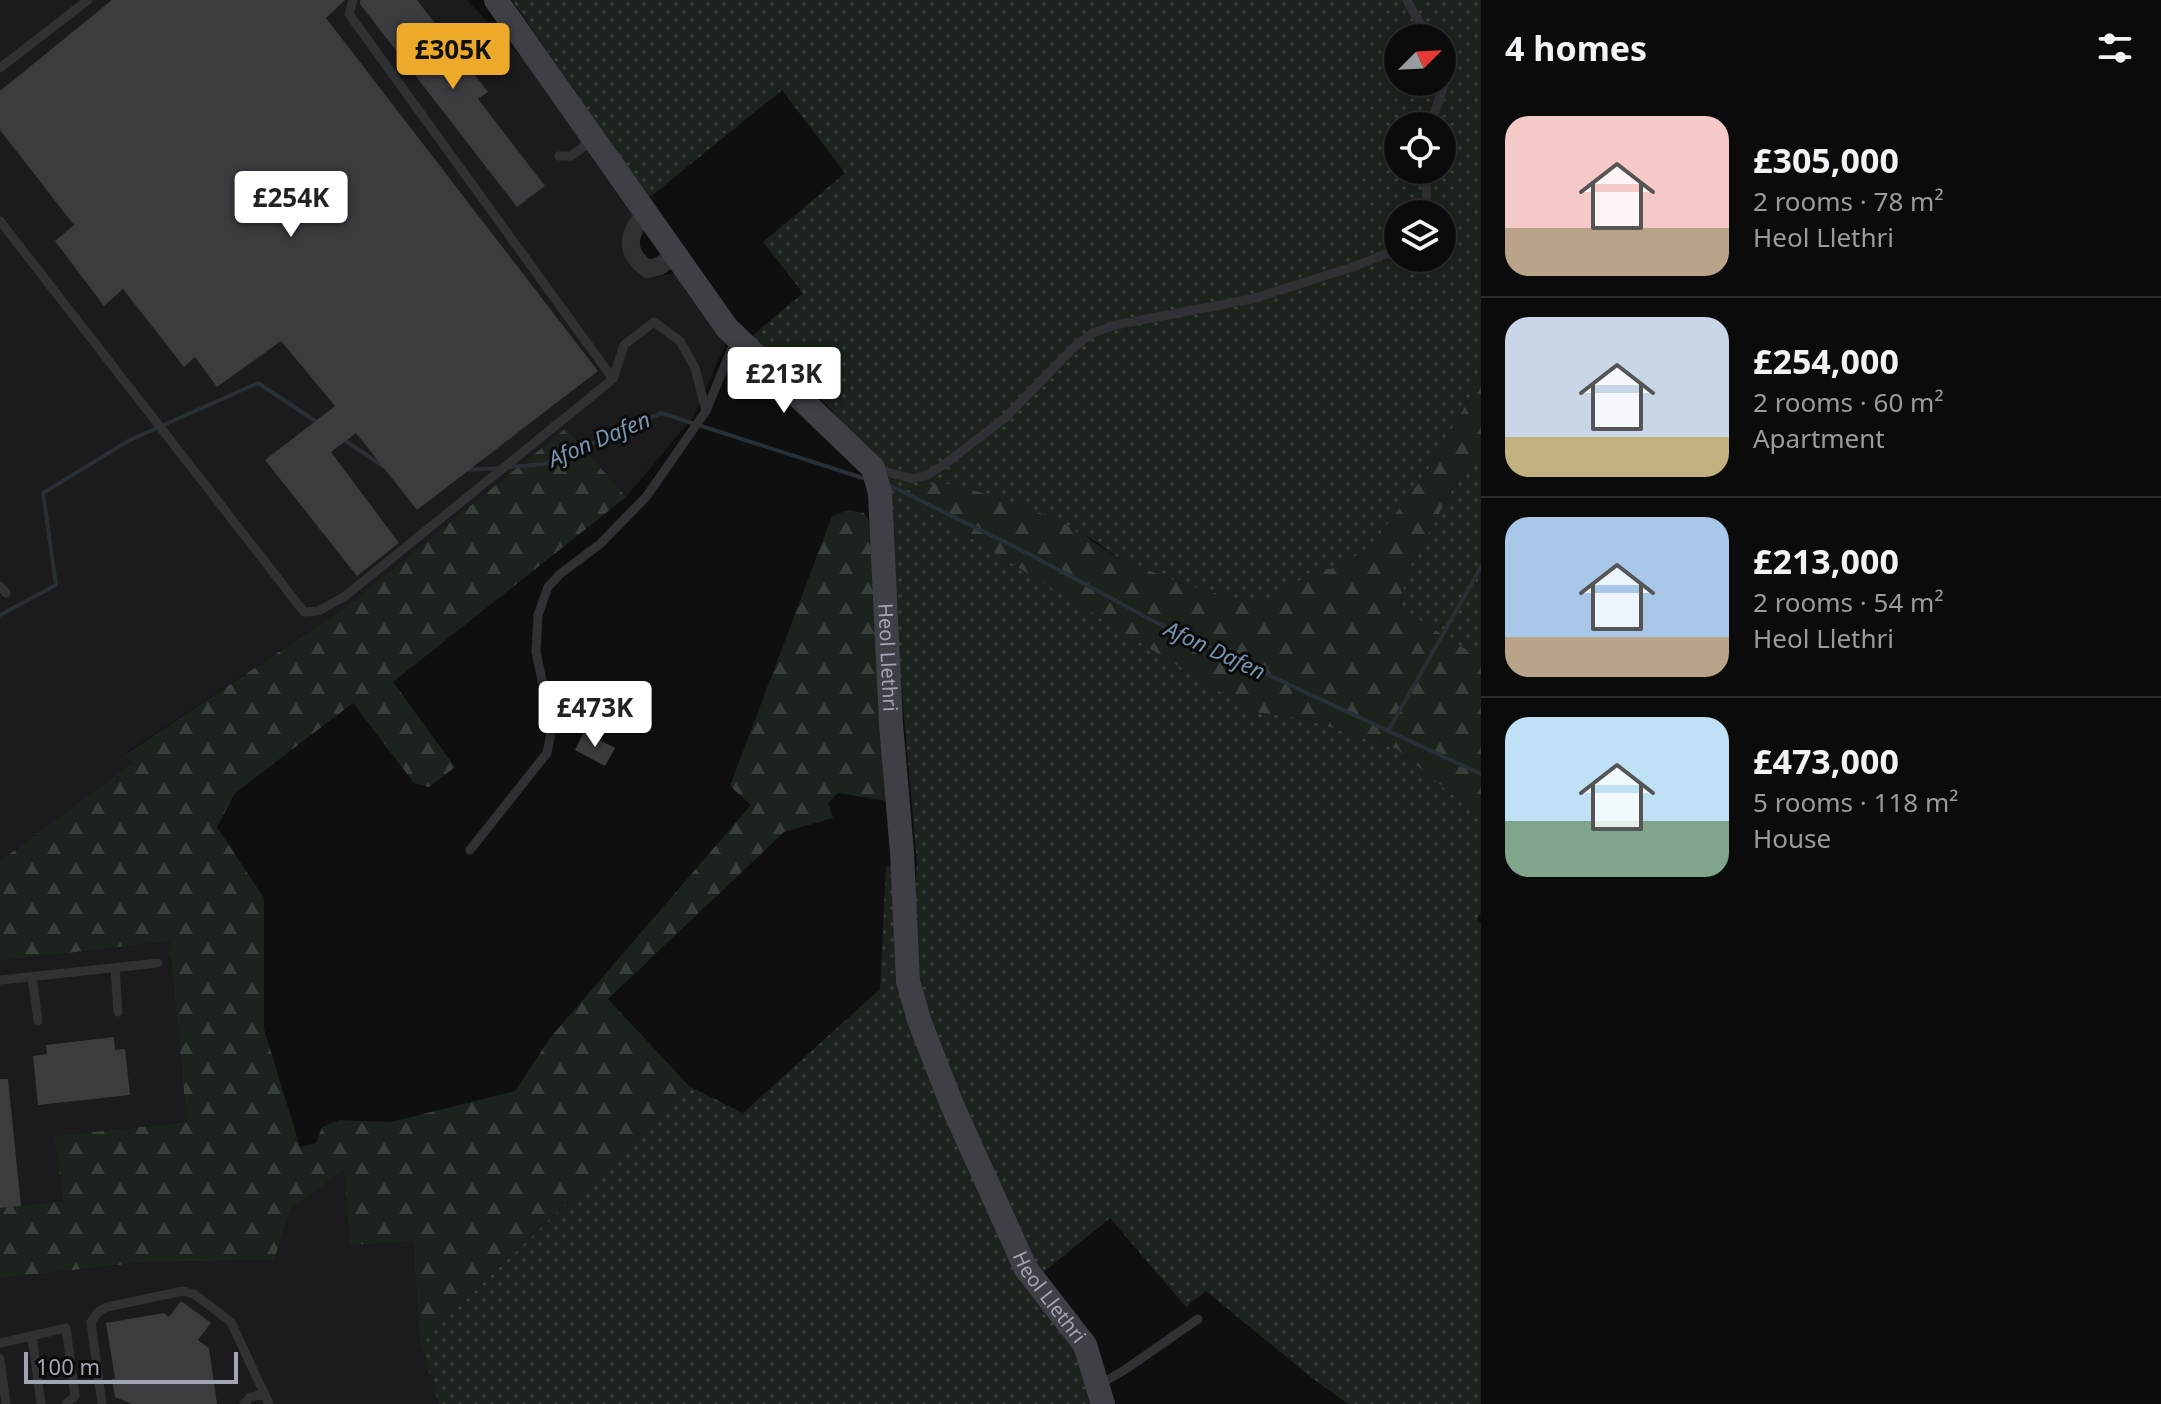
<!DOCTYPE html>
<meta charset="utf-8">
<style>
body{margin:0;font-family:"Noto Sans",sans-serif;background:#141415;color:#f1f3f6;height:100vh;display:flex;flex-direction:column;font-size:30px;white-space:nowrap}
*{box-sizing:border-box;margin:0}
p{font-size:26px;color:#9a9b9d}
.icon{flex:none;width:44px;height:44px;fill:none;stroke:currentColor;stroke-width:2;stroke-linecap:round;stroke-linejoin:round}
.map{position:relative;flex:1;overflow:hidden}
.panel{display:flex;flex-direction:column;background:#0b0b0c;width:680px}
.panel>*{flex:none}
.needle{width:52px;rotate:66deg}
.buttons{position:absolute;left:1384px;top:24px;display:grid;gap:16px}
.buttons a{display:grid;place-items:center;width:72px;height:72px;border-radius:50%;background:#0b0b0c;box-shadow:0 8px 32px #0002,0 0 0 2px #2b2b2d;font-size:40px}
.scale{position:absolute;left:24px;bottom:20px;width:214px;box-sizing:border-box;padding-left:8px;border:4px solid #a0a5b1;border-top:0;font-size:22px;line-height:28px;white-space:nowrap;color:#a0a5b1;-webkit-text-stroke:6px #0a0a0b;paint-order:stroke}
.price{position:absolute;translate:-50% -68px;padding:0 18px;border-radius:8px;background:#fff;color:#222;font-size:26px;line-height:52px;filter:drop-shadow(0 2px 4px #0008)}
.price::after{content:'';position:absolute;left:50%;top:48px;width:24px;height:18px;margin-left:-12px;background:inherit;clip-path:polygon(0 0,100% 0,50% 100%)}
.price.current{background:#edaa2a;color:#111}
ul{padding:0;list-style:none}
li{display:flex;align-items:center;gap:24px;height:200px;padding:0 24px}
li+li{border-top:2px solid #2b2b2d}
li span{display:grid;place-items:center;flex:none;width:224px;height:160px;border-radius:24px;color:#555}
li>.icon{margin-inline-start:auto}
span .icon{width:96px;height:96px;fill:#fffc;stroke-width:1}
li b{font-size:34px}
h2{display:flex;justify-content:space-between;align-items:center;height:96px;padding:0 24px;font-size:34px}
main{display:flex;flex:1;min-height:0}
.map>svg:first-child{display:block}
.built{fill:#1b1b1d}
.green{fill:url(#green-dots);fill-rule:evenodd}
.forest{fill:url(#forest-firs)}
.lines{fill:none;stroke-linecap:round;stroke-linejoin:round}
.stream{stroke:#282f35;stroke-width:4}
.building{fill:#3b3c40}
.lane{stroke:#303135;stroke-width:9}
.street{stroke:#303135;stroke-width:18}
.secondary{stroke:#3e4045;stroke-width:24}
.labels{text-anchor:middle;stroke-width:6;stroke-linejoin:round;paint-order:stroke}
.street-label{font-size:20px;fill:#a0a5b1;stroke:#0a0a0b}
.water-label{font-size:22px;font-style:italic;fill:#7794ac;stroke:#0a0a0b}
</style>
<main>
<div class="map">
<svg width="1481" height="1404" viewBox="0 0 1481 1404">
<defs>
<pattern id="green-dots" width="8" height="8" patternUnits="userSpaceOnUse" patternTransform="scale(2)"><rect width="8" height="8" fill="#1b231c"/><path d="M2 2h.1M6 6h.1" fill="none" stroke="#39403b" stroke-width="1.8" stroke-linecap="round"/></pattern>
<pattern id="forest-firs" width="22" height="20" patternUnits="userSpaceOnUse" patternTransform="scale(2)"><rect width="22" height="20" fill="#1b231c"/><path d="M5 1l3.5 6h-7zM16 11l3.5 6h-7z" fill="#39403b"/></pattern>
</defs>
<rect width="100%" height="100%" fill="#0f0f10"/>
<!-- built -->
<path class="built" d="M0,0H467L524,60L635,215L634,269L653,277L675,273L726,343L694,416L626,497L566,428L347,606L126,753L132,763L0,861Z
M169,941L187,1122L56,1136L63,1201L0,1208V961Z
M345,1169L413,1240L420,1343L439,1404H0V1278L146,1262L274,1260L291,1209Z"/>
<!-- green -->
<path class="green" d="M512,0H1481V369L1474,391L1425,475L1369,548L1336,568L1313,571L1269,602H1244L1178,582L1120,559L1086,535L1226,694L1253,712L1302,718L1397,749L1481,818V912L1477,919L1481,923V1404H1348L1312,1378L1206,1291L1186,1307L1110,1218L1038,1277L925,1022L913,926L917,861L890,560L874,457L825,403L752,336L803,293L763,242L845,173L782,90L649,198ZM1398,38H1442V82H1398ZM1398,126H1442V170H1398ZM1398,214H1442V258H1398Z
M1481,455V659L1399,607L1409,568L1454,486Z
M903,865L908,981L1056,1310L1102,1404H439L420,1343L689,1086L743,1113L880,989L886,867Z"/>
<!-- forest -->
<path class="forest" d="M1481,369V455L1454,486L1409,568L1399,607L1481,659V818L1397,749L1302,718L1253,712L912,502L917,488L932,484H954L1017,504L1058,520L1120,559L1178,582L1244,602H1269L1313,571L1336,568L1369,548L1425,475L1474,391Z
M566,428L626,497L393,682L455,767L429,787L414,783L353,703L235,793L217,827L264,898V1029L300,1147L316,1143L322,1127L339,1120L391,1122L515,1091L550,1038L751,805L730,786L832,516L848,510L864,513L873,527L886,801L838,793L828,803L833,818L784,832L608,999L689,1086L420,1343L413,1241L350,1245L344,1170L291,1209L274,1260L146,1262L0,1278V1208L63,1201L55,1136L187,1122L169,941L0,961V861L132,763L126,754L347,606Z"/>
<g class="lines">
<!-- stream -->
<path class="stream" d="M344,440L383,466
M509,467L545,464L661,413L866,479
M465,470L500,468
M887,484L1031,555L1159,624L1481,774
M0,615L56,585L43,493L130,440L258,383L320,424
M1388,731L1481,567"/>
</g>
<!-- building -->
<path class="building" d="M112,0H345L326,18L598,371L417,510L356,433L331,452L399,543L357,576L265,460L335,406L281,341L217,387L195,357L184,367L123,289L104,306L55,241L74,225L0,130V91Z
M360,0H417L488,92L478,99L545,186L517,207L360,4Z
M584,732L615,748L605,766L575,750Z
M114,1037L115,1050L125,1049L130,1095L38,1105L33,1056L47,1054L46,1045Z
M0,1079H8L21,1206L0,1208Z
M181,1301L211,1323L198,1340L209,1348L217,1404H132L115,1397L112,1379L115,1378L106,1323L164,1313L169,1317Z"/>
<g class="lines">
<!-- lane -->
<path class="lane" d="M353,0L349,14L613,379
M1407,0L1428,38
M0,68L88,0
M1430,126L1444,85L1442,68
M559,156H571L593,140
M1426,170L1427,214
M0,221L304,612L318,611L344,597L613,379L624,345L654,322L680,341L695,368L706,411
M877,469L913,479L927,475L945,464L1005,418L1075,346L1093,333L1115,325L1252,299L1353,267L1398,249
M0,586L6,593
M470,850L547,753L552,727L536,652L538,615L548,587L560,574L600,544L646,497L706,411L735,341
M115,968L118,1012
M32,977L38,1021
M0,980L158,963
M32,1336L41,1404
M0,1343L66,1328L75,1396L66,1404
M0,1359L6,1404
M1099,1385L1126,1369L1198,1319
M102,1404L91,1322L98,1312L107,1307L183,1291L194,1294L231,1322L269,1404
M244,1404L250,1397L265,1394"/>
<!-- street -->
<path class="street" d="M645,214C627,234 624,253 648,269L660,266L674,255"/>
<!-- secondary -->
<path class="secondary" id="s1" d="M496,0L727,328L873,468L880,493L891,724L902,852L908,981L919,1020L952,1105L1026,1269L1085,1345L1103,1404"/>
</g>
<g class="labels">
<!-- street labels -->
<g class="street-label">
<text dy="7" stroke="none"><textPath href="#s1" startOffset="794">Heol Llethri</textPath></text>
<text dy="7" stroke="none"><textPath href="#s1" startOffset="1466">Heol Llethri</textPath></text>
</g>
<!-- water labels -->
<g class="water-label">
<text transform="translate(599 439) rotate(-23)" y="8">Afon Dafen</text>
<text transform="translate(1215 650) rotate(25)" y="8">Afon Dafen</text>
</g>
</g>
</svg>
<div class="buttons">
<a><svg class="needle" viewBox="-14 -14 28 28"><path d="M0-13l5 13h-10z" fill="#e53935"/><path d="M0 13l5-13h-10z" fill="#9a9b9d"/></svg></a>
<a><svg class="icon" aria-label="locate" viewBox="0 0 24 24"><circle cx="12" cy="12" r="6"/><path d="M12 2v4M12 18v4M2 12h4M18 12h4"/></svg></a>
<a><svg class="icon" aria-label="layers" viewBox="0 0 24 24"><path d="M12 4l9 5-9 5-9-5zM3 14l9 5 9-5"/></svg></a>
</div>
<div class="scale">100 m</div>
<b class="price current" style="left:453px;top:91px">£305K</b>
<b class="price" style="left:291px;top:239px">£254K</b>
<b class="price" style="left:784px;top:415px">£213K</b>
<b class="price" style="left:595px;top:749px">£473K</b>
</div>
<section class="panel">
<h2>4 homes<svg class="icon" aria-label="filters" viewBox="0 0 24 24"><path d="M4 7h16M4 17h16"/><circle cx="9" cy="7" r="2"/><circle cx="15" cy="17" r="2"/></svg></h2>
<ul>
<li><span style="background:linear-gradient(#f6c9c9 70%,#b9a48a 0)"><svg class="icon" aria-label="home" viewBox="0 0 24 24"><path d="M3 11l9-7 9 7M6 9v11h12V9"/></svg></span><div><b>£305,000</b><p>2 rooms · 78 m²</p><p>Heol Llethri</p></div></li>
<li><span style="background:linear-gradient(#c9d6e8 75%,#c2b280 0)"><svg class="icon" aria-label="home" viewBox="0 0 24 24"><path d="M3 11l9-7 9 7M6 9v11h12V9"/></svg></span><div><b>£254,000</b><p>2 rooms · 60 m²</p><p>Apartment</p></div></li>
<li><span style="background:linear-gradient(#a9c7e8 75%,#b9a48a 0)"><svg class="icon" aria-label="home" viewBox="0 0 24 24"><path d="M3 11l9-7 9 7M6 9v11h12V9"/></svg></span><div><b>£213,000</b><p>2 rooms · 54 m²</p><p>Heol Llethri</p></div></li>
<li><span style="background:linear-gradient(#bfe0f5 65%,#7fa58c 0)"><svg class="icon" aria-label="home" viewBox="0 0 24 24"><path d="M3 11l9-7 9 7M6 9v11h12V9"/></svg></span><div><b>£473,000</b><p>5 rooms · 118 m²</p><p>House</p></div></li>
</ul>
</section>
</main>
